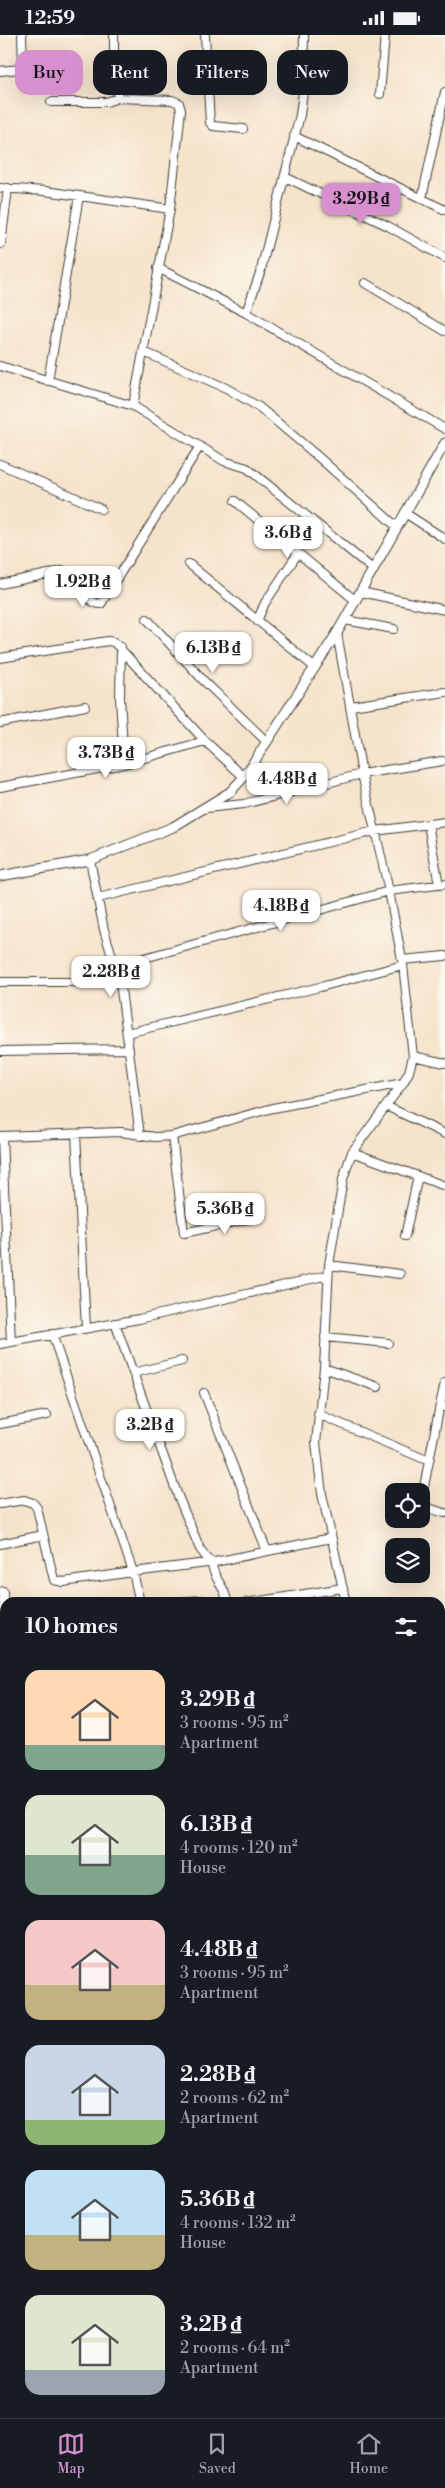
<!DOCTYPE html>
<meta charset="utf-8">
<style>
body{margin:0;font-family:"Libre Bodoni",serif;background:#20242c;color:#f1f3f6;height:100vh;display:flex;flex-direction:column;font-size:19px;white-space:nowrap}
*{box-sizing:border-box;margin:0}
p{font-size:16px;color:#9ea1a6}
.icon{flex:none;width:28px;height:28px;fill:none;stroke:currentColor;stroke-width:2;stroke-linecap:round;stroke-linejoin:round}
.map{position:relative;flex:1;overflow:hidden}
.panel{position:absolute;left:0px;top:1562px;width:445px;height:821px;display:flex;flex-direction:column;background:#171b24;border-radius:15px 15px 0 0;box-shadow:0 5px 20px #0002}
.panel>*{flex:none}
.hud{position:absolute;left:15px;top:15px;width:415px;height:45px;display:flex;gap:10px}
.controls{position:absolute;left:385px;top:1448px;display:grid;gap:10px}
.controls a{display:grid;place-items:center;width:45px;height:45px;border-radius:10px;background:#171b24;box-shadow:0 5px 20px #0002;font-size:25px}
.price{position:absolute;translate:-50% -42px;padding:0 11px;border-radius:10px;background:#fff;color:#222;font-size:16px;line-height:32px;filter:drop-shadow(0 1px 2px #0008)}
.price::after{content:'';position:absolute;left:50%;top:30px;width:15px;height:11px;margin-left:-8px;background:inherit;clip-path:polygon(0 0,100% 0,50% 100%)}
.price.active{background:#d690ce;color:#111}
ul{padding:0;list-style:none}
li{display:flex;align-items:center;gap:15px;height:125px;padding:0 25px}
li span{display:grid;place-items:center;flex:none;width:140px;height:100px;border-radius:15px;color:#555}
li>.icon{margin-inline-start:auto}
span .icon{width:60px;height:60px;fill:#fffc;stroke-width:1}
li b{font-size:21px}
h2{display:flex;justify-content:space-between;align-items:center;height:60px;padding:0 25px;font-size:21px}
.pill{padding:0 18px;border-radius:15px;background:#171b24;box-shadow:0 5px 20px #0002;font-size:18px;line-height:45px}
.pill.active{background:#d690ce;color:#111}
.status{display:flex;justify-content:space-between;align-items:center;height:35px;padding:0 25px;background:#171b24;direction:ltr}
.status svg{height:14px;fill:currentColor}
.tabs{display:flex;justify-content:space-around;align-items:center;height:70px;border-top:1px solid #363941;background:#171b24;font-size:14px;color:#9ea1a6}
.tabs a{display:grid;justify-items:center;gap:2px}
.tabs .active{color:#d690ce}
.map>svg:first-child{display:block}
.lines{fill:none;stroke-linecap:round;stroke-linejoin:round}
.stream{stroke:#66b4e0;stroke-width:2.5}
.minor-casing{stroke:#3d3a36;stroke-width:10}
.tertiary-casing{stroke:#3d3a36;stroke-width:11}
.minor{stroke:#fff;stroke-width:8}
.tertiary{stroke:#fff;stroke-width:9}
</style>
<div class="status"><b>12:59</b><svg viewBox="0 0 49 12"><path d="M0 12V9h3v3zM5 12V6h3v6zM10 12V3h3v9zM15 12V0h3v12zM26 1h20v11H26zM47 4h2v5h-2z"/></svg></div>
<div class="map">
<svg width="445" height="2383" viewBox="0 0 445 2383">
<rect width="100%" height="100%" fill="#fbf7ec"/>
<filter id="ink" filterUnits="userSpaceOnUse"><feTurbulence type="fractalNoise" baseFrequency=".02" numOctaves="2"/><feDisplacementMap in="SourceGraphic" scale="10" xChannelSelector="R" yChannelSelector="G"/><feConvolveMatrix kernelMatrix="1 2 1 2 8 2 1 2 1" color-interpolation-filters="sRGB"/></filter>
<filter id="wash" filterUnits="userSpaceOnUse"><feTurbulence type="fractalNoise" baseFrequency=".0096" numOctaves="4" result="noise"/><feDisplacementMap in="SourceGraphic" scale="20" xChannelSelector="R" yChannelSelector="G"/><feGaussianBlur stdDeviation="1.12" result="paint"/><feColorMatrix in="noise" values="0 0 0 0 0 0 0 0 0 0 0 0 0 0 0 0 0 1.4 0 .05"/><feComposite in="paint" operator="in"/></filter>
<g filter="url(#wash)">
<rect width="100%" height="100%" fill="#f6e3cb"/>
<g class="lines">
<!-- stream -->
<path class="stream" d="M440,1617L445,1615
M0,1748L5,1745"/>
</g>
</g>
<g filter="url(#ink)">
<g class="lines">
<!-- minor casing -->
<g class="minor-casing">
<path id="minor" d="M114,0V35L118,63L172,65L179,68L181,75L170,174L133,371
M205,0L210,88L213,91L243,94
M0,36L20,34L23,31L22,0
M380,59L385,0
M51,67H106L118,63
M294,101L445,175
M285,142L388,191L445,223
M0,153L45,156L170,174
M422,163L445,57
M1,209L8,153
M158,233L246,278L445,394
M365,248L445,296
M246,278L261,235L300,80L303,57L304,0
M144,317L226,353L259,372L315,419L397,492
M0,331L133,371L224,426L247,433L374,535
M48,346L79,161
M0,429L101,474
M235,466L356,566
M405,478L445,504
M189,529L314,632
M0,549L63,536C81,540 84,570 101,569L200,411
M361,557L445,575
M147,584L204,646L267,707
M345,585L394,594
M257,586L265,568L298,518
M337,598L362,739L389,856L403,930L413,1021L409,1037L403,1048L352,1117L343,1144L329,1230L324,1333L316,1408L322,1459L346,1568
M121,612L120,663L124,729
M0,623L108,606L114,607L205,706L244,742
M351,671L445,657
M0,688L85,671
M0,752L124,729L205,706
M206,773L244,769L362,739L442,726
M428,789L439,850
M90,825L104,895L120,947L140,1101
M98,863L375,796L445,787
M402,925L445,921
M115,931L389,856L445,849
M0,947H120
M127,998L320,952L403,930
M0,1016L129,1014
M413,1021L445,1028
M386,1071L445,1099
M76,1099L86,1293
M0,1101L121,1097L155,1102L172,1101L273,1073L403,1048
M2,1101L4,1152
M172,1101L184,1198L261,1181
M352,1117L445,1151
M0,1150L4,1152L11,1307
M405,1201L418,1141
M329,1230L400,1239
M115,1288L178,1461L200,1514L211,1528L215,1540L224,1556L228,1568
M52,1299L133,1537L215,1527L331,1503
M325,1302L388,1308
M0,1309L139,1284L328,1240
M324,1333L378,1352
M133,1338L182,1326
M204,1358L267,1516
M440,1370L445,1348
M318,1379L429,1426L440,1370L445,1372
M0,1389L47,1380
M429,1426L422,1462C424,1474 435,1475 445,1478
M0,1469L24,1465L33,1468L37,1473L54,1545L63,1547L133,1537L140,1568
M0,1509L43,1500
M3,1556L5,1644
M162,1568L202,1565
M246,1568L343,1553
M440,1655L445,1636
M0,1660H5
M440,1711H445
M0,1718H5
M440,2146L445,2147
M0,2241H5
M0,2285L5,2286
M0,2341H5
M405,2379V2383
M93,2383L94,2379"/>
</g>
<!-- tertiary casing -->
<g class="tertiary-casing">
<path id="tertiary" d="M0,841L90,825L173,792L230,757L244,742L337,598L445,408"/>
</g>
<!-- minor -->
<use href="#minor" class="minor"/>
<!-- tertiary -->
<use href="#tertiary" class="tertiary"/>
</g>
</g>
</svg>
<div class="controls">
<a><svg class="icon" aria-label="locate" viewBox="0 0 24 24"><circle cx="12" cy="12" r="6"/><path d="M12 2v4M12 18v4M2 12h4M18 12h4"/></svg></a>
<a><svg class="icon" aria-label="layers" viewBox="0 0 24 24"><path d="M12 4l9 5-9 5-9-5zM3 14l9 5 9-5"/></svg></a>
</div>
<b class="price active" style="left:361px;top:190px">3.29B ₫</b>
<b class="price" style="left:288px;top:524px">3.6B ₫</b>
<b class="price" style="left:83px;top:573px">1.92B ₫</b>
<b class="price" style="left:213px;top:639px">6.13B ₫</b>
<b class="price" style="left:106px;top:744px">3.73B ₫</b>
<b class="price" style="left:287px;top:770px">4.48B ₫</b>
<b class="price" style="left:281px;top:897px">4.18B ₫</b>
<b class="price" style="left:111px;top:963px">2.28B ₫</b>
<b class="price" style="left:225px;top:1200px">5.36B ₫</b>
<b class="price" style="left:150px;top:1416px">3.2B ₫</b>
<div class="hud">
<a class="pill active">Buy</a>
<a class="pill">Rent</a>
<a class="pill">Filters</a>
<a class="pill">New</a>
</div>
<section class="panel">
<h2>10 homes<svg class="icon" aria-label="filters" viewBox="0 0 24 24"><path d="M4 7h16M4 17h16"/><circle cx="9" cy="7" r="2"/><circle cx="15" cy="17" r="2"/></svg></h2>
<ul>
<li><span style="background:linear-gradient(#ffd9b3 75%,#7fa58c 0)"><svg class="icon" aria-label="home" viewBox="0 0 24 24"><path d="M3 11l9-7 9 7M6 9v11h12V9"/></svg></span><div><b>3.29B ₫</b><p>3 rooms · 95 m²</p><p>Apartment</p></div></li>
<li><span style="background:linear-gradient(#dfe7d0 60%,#7fa58c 0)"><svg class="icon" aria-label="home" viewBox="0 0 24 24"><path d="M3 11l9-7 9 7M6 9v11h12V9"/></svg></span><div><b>6.13B ₫</b><p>4 rooms · 120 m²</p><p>House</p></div></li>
<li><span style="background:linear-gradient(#f6c9c9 65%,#c2b280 0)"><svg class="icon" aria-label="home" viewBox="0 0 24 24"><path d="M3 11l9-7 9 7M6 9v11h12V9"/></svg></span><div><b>4.48B ₫</b><p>3 rooms · 95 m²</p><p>Apartment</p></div></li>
<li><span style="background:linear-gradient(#c9d6e8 75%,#8fb573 0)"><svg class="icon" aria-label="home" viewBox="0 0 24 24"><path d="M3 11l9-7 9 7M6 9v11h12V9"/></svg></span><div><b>2.28B ₫</b><p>2 rooms · 62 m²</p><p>Apartment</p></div></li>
<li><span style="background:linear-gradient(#bfe0f5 65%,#c2b280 0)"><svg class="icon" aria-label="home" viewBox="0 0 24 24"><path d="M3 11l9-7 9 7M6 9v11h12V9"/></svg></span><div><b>5.36B ₫</b><p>4 rooms · 132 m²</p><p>House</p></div></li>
<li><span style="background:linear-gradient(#dfe7d0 75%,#9aa5b1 0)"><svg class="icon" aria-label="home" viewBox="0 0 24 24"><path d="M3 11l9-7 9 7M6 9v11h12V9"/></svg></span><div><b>3.2B ₫</b><p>2 rooms · 64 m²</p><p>Apartment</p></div></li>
</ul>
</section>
</div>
<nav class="tabs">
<a class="active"><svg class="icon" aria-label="map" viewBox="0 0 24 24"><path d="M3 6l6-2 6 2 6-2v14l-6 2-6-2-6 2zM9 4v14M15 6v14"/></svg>Map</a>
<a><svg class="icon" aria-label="saved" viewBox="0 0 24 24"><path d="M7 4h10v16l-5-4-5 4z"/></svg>Saved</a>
<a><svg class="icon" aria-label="home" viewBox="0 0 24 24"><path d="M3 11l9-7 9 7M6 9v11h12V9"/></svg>Home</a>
</nav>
